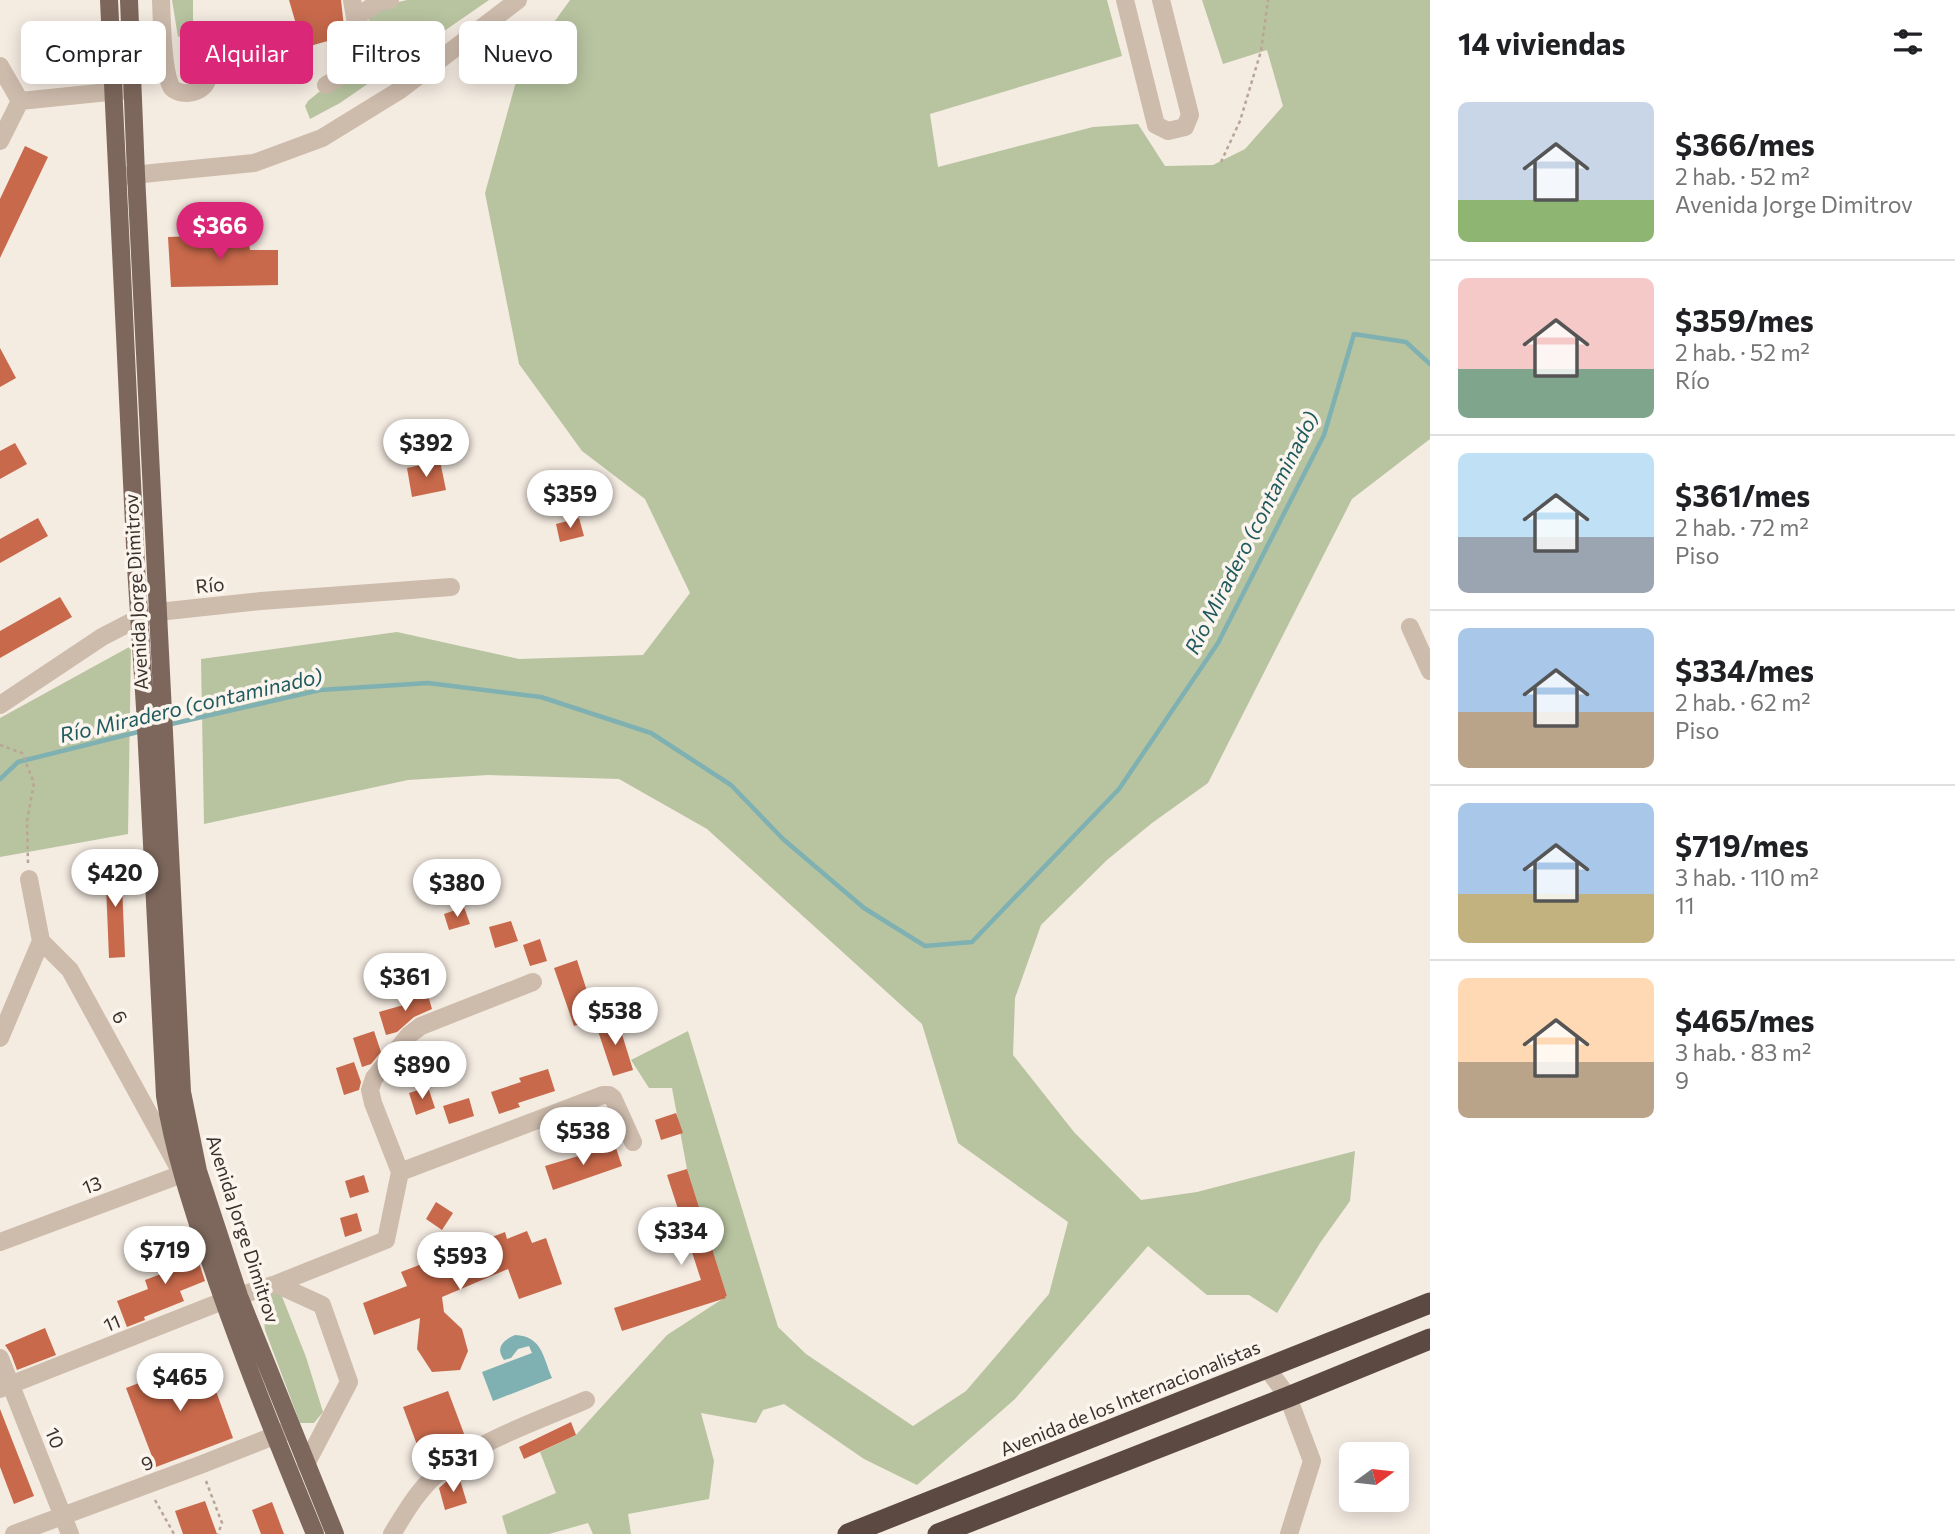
<!DOCTYPE html>
<html lang="es">
<meta charset="utf-8">
<style>
body{margin:0;font-family:Commissioner,sans-serif;background:#f6f6f6;color:#202124;height:100vh;display:flex;flex-direction:column;font-size:26px;white-space:nowrap}
*{box-sizing:border-box;margin:0}
p{font-size:23px;color:#757577}
.icon{flex:none;width:38px;height:38px;fill:none;stroke:currentColor;stroke-width:2;stroke-linecap:round;stroke-linejoin:round}
.map{position:relative;flex:1;overflow:hidden}
.drawer{display:flex;flex-direction:column;background:#fff;width:525px}
.drawer>*{flex:none}
.hud{position:absolute;left:21px;top:21px;width:665px;height:63px;display:flex;gap:14px}
.needle{width:46px;rotate:75deg}
.fabs{position:absolute;left:1339px;top:1442px;display:grid;gap:14px}
.fabs a{display:grid;place-items:center;width:70px;height:70px;border-radius:10px;background:#fff;box-shadow:0 4px 18px #0003;font-size:35px}
.price{position:absolute;translate:-50% -60px;padding:0 16px;border-radius:24px;background:#fff;color:#222;font-size:23px;line-height:46px;filter:drop-shadow(0 2px 4px #0008)}
.price::after{content:'';position:absolute;left:50%;top:42px;width:21px;height:16px;margin-left:-10px;background:inherit;clip-path:polygon(0 0,100% 0,50% 100%)}
.price.active{background:#db2777;color:#fff}
ul{padding:0;list-style:none}
li{display:flex;align-items:center;gap:21px;height:175px;padding:0 28px}
li+li{border-top:2px solid #e0e0e0}
li span{display:grid;place-items:center;flex:none;width:196px;height:140px;border-radius:10px;color:#555}
li>.icon{margin-inline-start:auto}
span .icon{width:84px;height:84px;fill:#fffc;stroke-width:1}
li b{font-size:30px}
h2{display:flex;justify-content:space-between;align-items:center;height:84px;padding:0 28px;font-size:30px}
.tag{padding:0 24px;border-radius:10px;background:#fff;box-shadow:0 4px 18px #0003;font-size:24px;line-height:63px}
.tag.active{background:#db2777;color:#fff}
main{display:flex;flex:1;min-height:0}
.map>svg:first-child{display:block}
.green{fill:#b8c4a0}
.water{fill:#7fb0b2}
.lines{fill:none;stroke-linecap:round;stroke-linejoin:round}
.stream{stroke:#7fb0b2;stroke-width:4.5}
.building{fill:#c8694b}
.path{stroke:#b9a596;stroke-width:2.5;stroke-dasharray:3.5 3.5;stroke-linecap:butt}
.minor{stroke:#cdbbac;stroke-width:18}
.major{stroke:#7d675c;stroke-width:18}
.highway{stroke:#5c4a42;stroke-width:21}
.labels{text-anchor:middle;stroke-width:7;stroke-linejoin:round;paint-order:stroke}
.street-label{font-size:19px;fill:#3b302b;stroke:#fbf5ee}
.water-label{font-size:21px;font-style:italic;fill:#1f5a5e;stroke:#fbf5ee}
</style>
<main>
<div class="map">
<svg width="1430" height="1534" viewBox="0 0 1430 1534">
<rect width="100%" height="100%" fill="#f4ebe1"/>
<!-- green -->
<path class="green" d="M172,0H193V33L178,37Z
M407,0H489L340,103L310,119L305,106L308,101L319,92L340,80L352,52L371,16L390,4Z
M570,0H1107L1122,56L930,114L938,167L1093,127L1138,124L1165,166L1213,165L1245,149L1283,106L1267,50L1223,64L1202,0H1430V439L1352,499L1208,783L1152,823L1107,860L1041,925L1015,998L1013,1055L1074,1132L1141,1200L1197,1192L1355,1151L1350,1201L1320,1243L1277,1313L1249,1295H1207L1148,1246L1015,1399L917,1485L864,1459L784,1404L763,1410L756,1423L701,1413L714,1461L709,1499L628,1514L631,1534H593L588,1523L549,1534H507L502,1516L556,1493L540,1452L576,1435L667,1335L727,1296L687,1169L672,1088H649L631,1060L688,1031L778,1327L806,1354L913,1426L966,1391L1049,1294L1068,1222L958,1143L922,1024L707,829L619,779L488,775L408,780L204,824L201,659L397,632L519,659L643,655L690,593L645,499L582,451L519,364L485,193L519,71Z
M131,646L128,834L0,857V718Z
M272,1290L281,1294L306,1357L323,1412L314,1423H300L265,1330L261,1295Z"/>
<!-- water -->
<path class="water" d="M515,1335C542,1336 543,1357 552,1378L493,1401L482,1372L532,1353L529,1346L518,1349L511,1358L504,1360C495,1348 503,1340 515,1335Z"/>
<g class="lines">
<!-- stream -->
<path class="stream" d="M167,725L320,690L428,683L541,697L651,733L731,785L783,839L864,908L925,946L972,942L1119,789L1218,643L1324,435L1354,334L1406,342L1430,364
M0,779L18,762L142,731"/>
</g>
<!-- building -->
<path class="building" d="M289,0H341L345,36L303,48Z
M25,146L48,157L0,258V199Z
M247,234L250,250H278V285L171,287L168,237Z
M0,348L16,378L0,387Z
M15,443L27,464L0,479V451Z
M440,461L446,490L412,497L407,468Z
M38,518L48,536L0,563V539Z
M579,518L584,536L560,542L556,524Z
M60,597L72,617L0,658V631Z
M121,860L125,957L109,958L105,861Z
M464,907L470,924L449,930L444,914Z
M511,921L518,941L495,948L489,927Z
M540,939L547,961L530,966L523,945Z
M577,960L596,1019L574,1026L554,968Z
M427,992L432,1009L414,1017L397,1032L386,1035L379,1012L407,1004L405,998Z
M617,1018L633,1070L613,1076L596,1025Z
M374,1031L381,1052L371,1064L362,1067L353,1038Z
M354,1062L361,1082L359,1090L344,1095L336,1068Z
M548,1069L555,1091L518,1103L520,1107L499,1114L491,1092L521,1082L519,1078Z
M428,1087L435,1108L416,1115L409,1093Z
M469,1098L474,1116L449,1124L443,1106Z
M676,1113L683,1133L661,1140L655,1120Z
M615,1145L622,1166L553,1190L545,1166Z
M687,1169L727,1296L725,1297L726,1298L622,1331L614,1308L701,1280L667,1175Z
M364,1175L369,1192L350,1198L345,1181Z
M436,1202L453,1213L442,1230L426,1219Z
M357,1213L362,1231L345,1237L340,1218Z
M527,1231L532,1243L546,1238L562,1284L519,1299L508,1269L442,1297L444,1312L462,1329L468,1351L460,1370L432,1372L417,1349L420,1318L374,1335L363,1303L407,1286L401,1272L505,1232L507,1239Z
M191,1238L205,1281L180,1291L184,1301L144,1317L145,1320L127,1327L117,1301L148,1289L145,1280L177,1268L169,1247Z
M45,1328L56,1355L17,1370L11,1354L5,1345Z
M204,1358L233,1438L156,1467L126,1388Z
M448,1391L466,1439L444,1447L446,1453L426,1469L403,1407Z
M0,1409L34,1496L14,1504L0,1467Z
M571,1422L576,1435L524,1459L519,1447Z
M454,1475L456,1481L460,1480L467,1503L445,1510L439,1488Z
M205,1501L217,1534H183L175,1511Z
M272,1502L284,1534H261L252,1510Z"/>
<g class="lines">
<!-- path -->
<path class="path" d="M1221,162L1240,121L1261,51L1268,0
M0,745L22,753L34,783L27,821L28,863
M206,1481L222,1523L218,1534
M155,1500L174,1534"/>
<!-- minor -->
<path class="minor" d="M161,0C162,20 162,73 172,88C177,93 187,94 193,92C204,89 207,83 210,73
M352,0L355,18
M1125,0L1156,125L1168,131L1185,127L1190,115L1161,0
M0,66L20,101
M326,85C362,67 358,55 355,18L379,2L390,0
M20,101L128,90
M0,141L20,101
M122,176L254,163L322,138L400,90L518,0
M1410,627L1430,671
M0,705L102,637L129,623L158,612L261,601L451,587
M29,879L41,941L70,970L177,1165
M0,1038L41,941
M400,1172L603,1095H609L613,1098L633,1142
M0,1242L182,1174L195,1171
M276,1284L386,1240L400,1172L373,1103L370,1090L374,1078L409,1035L421,1026L533,982
M0,1358L70,1534
M1267,1368L1288,1397L1312,1461L1289,1534
M0,1389L223,1301L276,1284L322,1305L349,1382L306,1464
M14,1534L200,1465L289,1430
M392,1534C405,1513 418,1490 437,1474C476,1442 540,1420 586,1400"/>
<!-- major -->
<path class="major" d="M109,0L136,566L145,708L165,1096C174,1153 192,1206 210,1261C241,1353 278,1444 315,1534
M129,0L136,174L182,1092L198,1171L239,1296L335,1534"/>
<!-- highway -->
<path class="highway" d="M848,1534L1430,1303
M938,1534L1288,1397L1430,1339"/>
</g>
<g class="labels">
<!-- street labels -->
<g class="street-label">
<text transform="translate(210 585) rotate(-6)" y="7">Río</text>
<text transform="translate(136 592) rotate(-93)" y="7">Avenida Jorge Dimitrov</text>
<text transform="translate(120 1017) rotate(61)" y="7">6</text>
<text transform="translate(92 1185) rotate(-20)" y="7">13</text>
<text transform="translate(243 1229) rotate(72)" y="7">Avenida Jorge Dimitrov</text>
<text transform="translate(112 1323) rotate(-22)" y="7">11</text>
<text transform="translate(1130 1398) rotate(-22)" y="7">Avenida de los Internacionalistas</text>
<text transform="translate(55 1438) rotate(68)" y="7">10</text>
<text transform="translate(147 1463) rotate(-21)" y="7">9</text>
</g>
<!-- water labels -->
<g class="water-label">
<text transform="translate(1252 533) rotate(-63)" y="7">Río Miradero (contaminado)</text>
<text transform="translate(191 706) rotate(-13)" y="7">Río Miradero (contaminado)</text>
</g>
</g>
</svg>
<div class="fabs">
<a><svg class="needle" viewBox="-14 -14 28 28"><path d="M0-13l5 13h-10z" fill="#e53935"/><path d="M0 13l5-13h-10z" fill="#757577"/></svg></a>
</div>
<b class="price active" style="left:220px;top:262px">$366</b>
<b class="price" style="left:426px;top:479px">$392</b>
<b class="price" style="left:570px;top:530px">$359</b>
<b class="price" style="left:115px;top:909px">$420</b>
<b class="price" style="left:457px;top:919px">$380</b>
<b class="price" style="left:405px;top:1013px">$361</b>
<b class="price" style="left:615px;top:1047px">$538</b>
<b class="price" style="left:422px;top:1101px">$890</b>
<b class="price" style="left:583px;top:1167px">$538</b>
<b class="price" style="left:681px;top:1267px">$334</b>
<b class="price" style="left:165px;top:1286px">$719</b>
<b class="price" style="left:460px;top:1292px">$593</b>
<b class="price" style="left:180px;top:1413px">$465</b>
<b class="price" style="left:453px;top:1494px">$531</b>
<div class="hud">
<a class="tag">Comprar</a>
<a class="tag active">Alquilar</a>
<a class="tag">Filtros</a>
<a class="tag">Nuevo</a>
</div>
</div>
<section class="drawer">
<h2>14 viviendas<svg class="icon" aria-label="filters" viewBox="0 0 24 24"><path d="M4 7h16M4 17h16"/><circle cx="9" cy="7" r="2"/><circle cx="15" cy="17" r="2"/></svg></h2>
<ul>
<li><span style="background:linear-gradient(#c9d6e8 70%,#8fb573 0)"><svg class="icon" aria-label="home" viewBox="0 0 24 24"><path d="M3 11l9-7 9 7M6 9v11h12V9"/></svg></span><div><b>$366/mes</b><p>2 hab. · 52 m²</p><p>Avenida Jorge Dimitrov</p></div></li>
<li><span style="background:linear-gradient(#f6c9c9 65%,#7fa58c 0)"><svg class="icon" aria-label="home" viewBox="0 0 24 24"><path d="M3 11l9-7 9 7M6 9v11h12V9"/></svg></span><div><b>$359/mes</b><p>2 hab. · 52 m²</p><p>Río</p></div></li>
<li><span style="background:linear-gradient(#bfe0f5 60%,#9aa5b1 0)"><svg class="icon" aria-label="home" viewBox="0 0 24 24"><path d="M3 11l9-7 9 7M6 9v11h12V9"/></svg></span><div><b>$361/mes</b><p>2 hab. · 72 m²</p><p>Piso</p></div></li>
<li><span style="background:linear-gradient(#a9c7e8 60%,#b9a48a 0)"><svg class="icon" aria-label="home" viewBox="0 0 24 24"><path d="M3 11l9-7 9 7M6 9v11h12V9"/></svg></span><div><b>$334/mes</b><p>2 hab. · 62 m²</p><p>Piso</p></div></li>
<li><span style="background:linear-gradient(#a9c7e8 65%,#c2b280 0)"><svg class="icon" aria-label="home" viewBox="0 0 24 24"><path d="M3 11l9-7 9 7M6 9v11h12V9"/></svg></span><div><b>$719/mes</b><p>3 hab. · 110 m²</p><p>11</p></div></li>
<li><span style="background:linear-gradient(#ffd9b3 60%,#b9a48a 0)"><svg class="icon" aria-label="home" viewBox="0 0 24 24"><path d="M3 11l9-7 9 7M6 9v11h12V9"/></svg></span><div><b>$465/mes</b><p>3 hab. · 83 m²</p><p>9</p></div></li>
</ul>
</section>
</main>
